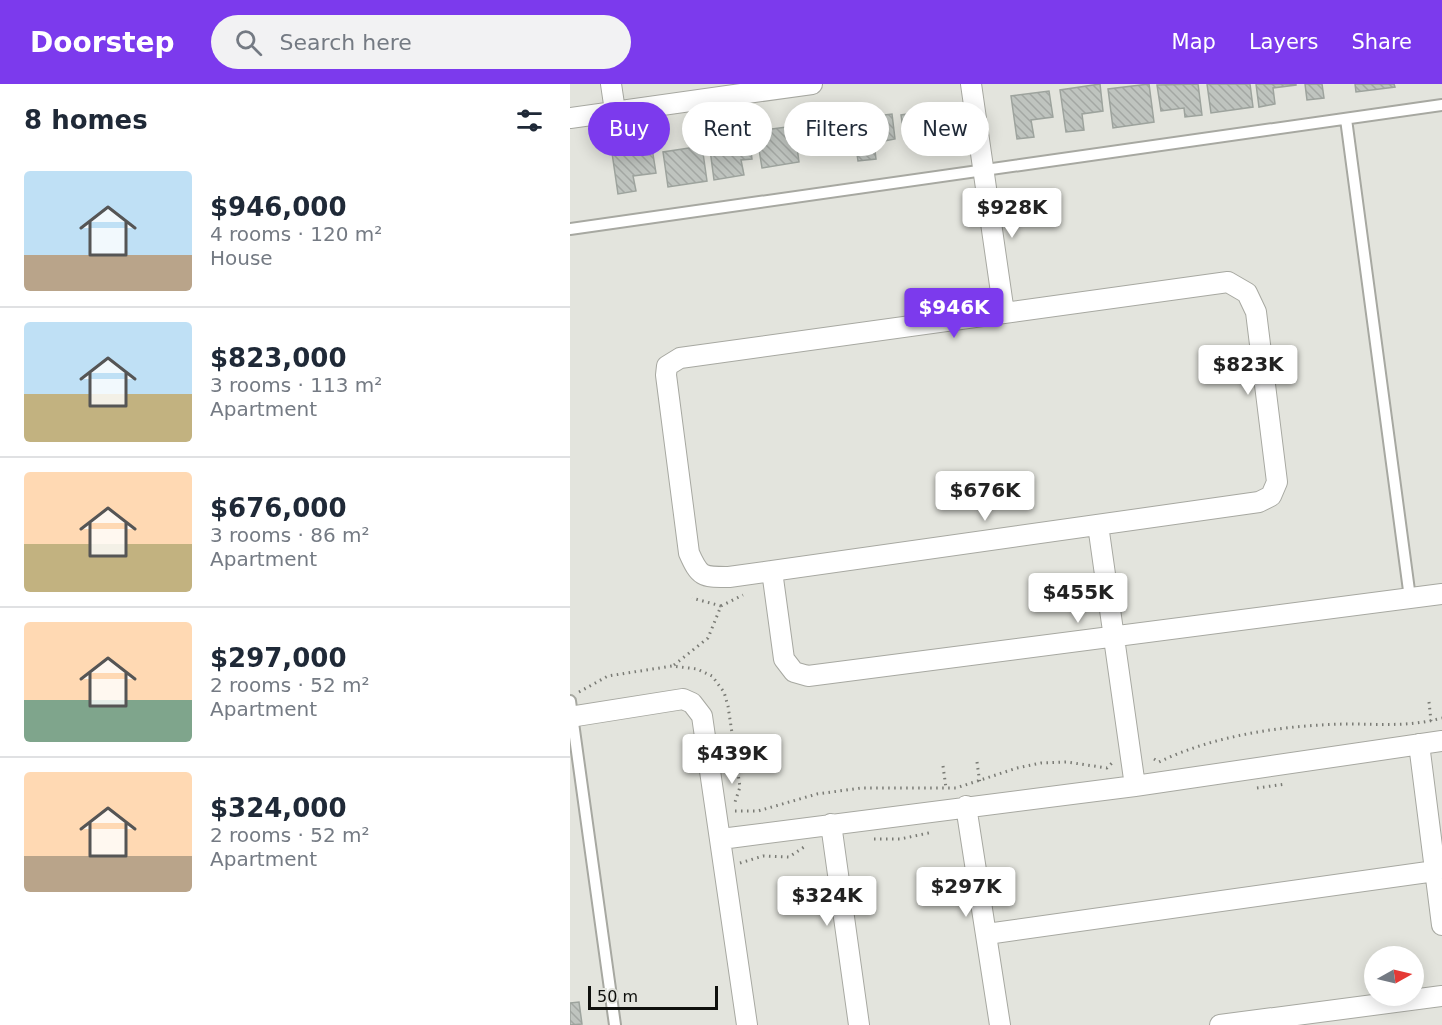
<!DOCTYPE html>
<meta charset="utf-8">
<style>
body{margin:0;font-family:"DejaVu Sans",sans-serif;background:#f2f2f3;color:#1f2937;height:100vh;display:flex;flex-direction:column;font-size:22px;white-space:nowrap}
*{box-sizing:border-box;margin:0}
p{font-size:20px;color:#747a83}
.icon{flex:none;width:33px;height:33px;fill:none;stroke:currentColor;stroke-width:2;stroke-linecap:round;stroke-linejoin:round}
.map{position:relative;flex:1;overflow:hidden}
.side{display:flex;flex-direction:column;background:#fff;width:570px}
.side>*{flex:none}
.hud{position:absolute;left:18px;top:18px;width:570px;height:54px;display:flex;gap:12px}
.needle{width:39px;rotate:82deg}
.buttons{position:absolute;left:794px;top:862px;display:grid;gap:12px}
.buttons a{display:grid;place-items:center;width:60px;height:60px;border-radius:50%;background:#fff;box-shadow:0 3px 15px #0003;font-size:30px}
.scale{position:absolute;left:18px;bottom:15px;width:130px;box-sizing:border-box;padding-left:6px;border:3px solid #0f100d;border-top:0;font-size:16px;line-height:21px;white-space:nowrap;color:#0f100d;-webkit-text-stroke:4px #e3e4dd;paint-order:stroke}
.price{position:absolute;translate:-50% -51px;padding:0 14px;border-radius:6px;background:#fff;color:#222;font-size:20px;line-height:39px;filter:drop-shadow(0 2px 3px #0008)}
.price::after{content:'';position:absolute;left:50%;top:36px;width:18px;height:14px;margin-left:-9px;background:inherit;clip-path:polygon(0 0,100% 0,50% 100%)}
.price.selected{background:#7c3aed;color:#fff}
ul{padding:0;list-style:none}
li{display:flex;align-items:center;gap:18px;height:150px;padding:0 24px}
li+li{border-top:2px solid #e0e1e3}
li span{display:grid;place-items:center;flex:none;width:168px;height:120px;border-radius:6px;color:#555}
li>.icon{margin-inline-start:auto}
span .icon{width:72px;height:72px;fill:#fffc;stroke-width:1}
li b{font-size:26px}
h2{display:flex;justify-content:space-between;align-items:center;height:72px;padding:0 24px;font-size:26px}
.chip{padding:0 21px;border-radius:27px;background:#fff;box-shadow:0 3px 15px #0003;font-size:21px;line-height:54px}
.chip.selected{background:#7c3aed;color:#fff}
header{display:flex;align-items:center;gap:36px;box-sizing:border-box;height:84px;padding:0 30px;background:#7c3aed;color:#fff}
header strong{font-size:28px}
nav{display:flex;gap:33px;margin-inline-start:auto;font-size:21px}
.search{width:420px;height:54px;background:#f2f2f3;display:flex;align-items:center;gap:15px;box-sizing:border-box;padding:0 21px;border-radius:33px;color:#747a83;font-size:22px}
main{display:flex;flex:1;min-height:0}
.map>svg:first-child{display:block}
.building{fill:url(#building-back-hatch);stroke:#9da39d;stroke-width:1.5}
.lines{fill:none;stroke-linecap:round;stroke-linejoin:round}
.lane-casing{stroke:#a7a8a1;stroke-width:14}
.street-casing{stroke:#a7a8a1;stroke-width:22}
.path{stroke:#7a7b75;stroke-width:3;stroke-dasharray:1.5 4.5;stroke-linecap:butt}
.lane{stroke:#fff;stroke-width:10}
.street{stroke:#fff;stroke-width:20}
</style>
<header>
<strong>Doorstep</strong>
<div class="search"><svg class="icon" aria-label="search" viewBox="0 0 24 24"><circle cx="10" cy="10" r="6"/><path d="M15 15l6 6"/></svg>Search here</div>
<nav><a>Map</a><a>Layers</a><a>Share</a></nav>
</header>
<main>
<section class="side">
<h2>8 homes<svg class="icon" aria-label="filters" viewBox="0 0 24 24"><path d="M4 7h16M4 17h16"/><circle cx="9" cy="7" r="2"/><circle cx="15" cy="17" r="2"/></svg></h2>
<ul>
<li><span style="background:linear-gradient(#bfe0f5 70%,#b9a48a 0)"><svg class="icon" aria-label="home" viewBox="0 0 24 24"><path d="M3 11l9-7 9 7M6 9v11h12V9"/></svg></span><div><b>$946,000</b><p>4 rooms · 120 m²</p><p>House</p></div></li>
<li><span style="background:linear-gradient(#bfe0f5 60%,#c2b280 0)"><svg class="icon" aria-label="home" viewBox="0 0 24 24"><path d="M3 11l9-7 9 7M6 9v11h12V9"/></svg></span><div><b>$823,000</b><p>3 rooms · 113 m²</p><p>Apartment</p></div></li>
<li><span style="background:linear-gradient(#ffd9b3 60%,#c2b280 0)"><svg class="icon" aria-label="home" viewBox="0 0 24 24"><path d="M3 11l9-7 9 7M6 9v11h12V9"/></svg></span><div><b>$676,000</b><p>3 rooms · 86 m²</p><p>Apartment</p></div></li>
<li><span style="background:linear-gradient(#ffd9b3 65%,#7fa58c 0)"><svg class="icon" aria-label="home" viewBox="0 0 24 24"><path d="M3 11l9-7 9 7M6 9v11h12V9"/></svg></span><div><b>$297,000</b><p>2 rooms · 52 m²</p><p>Apartment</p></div></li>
<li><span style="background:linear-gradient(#ffd9b3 70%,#b9a48a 0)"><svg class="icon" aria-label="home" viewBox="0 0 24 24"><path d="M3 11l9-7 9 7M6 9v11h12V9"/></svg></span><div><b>$324,000</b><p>2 rooms · 52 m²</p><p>Apartment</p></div></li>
</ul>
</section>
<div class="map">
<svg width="872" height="941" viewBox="0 0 872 941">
<defs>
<pattern id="building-back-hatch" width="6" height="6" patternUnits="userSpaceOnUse" patternTransform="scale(1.5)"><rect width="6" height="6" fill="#bfc4bf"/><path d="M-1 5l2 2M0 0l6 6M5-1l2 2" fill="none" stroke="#a3a7a3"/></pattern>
</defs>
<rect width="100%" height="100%" fill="#e3e4dd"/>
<!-- building -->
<path class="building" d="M530,0L533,27L512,30L514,46L496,48L490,6Z
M579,0L584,38L543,44L538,5Z
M628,0L632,31L615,33L614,24L591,27L587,1Z
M637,0H680L683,23L641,29Z
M686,0H726V1L703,4L705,20L689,23Z
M735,0H752L754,14L737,16Z
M785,0H824L825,3L786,8Z
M479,7L483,33L461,36L464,53L447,55L441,12Z
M373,25L378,64L361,66L358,48L334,52L331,31Z
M322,30L325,55L304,59L306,75L288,77L282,35Z
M224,42L229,78L192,84L186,47Z
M179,52L182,75L171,76L174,91L144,96L139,58Z
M132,62L137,97L98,103L93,68Z
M82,64L86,89L63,92L66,107L48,110L42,69Z
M9,918L12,940L0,941V919Z"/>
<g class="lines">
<!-- lane casing -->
<g class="lane-casing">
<path id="lane" d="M776,35L840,514
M0,145L872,21
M0,617L45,941"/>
</g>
<!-- street casing -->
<g class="street-casing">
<path id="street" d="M41,0L45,27
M401,0L434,229
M0,34L242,0
M658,198L677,209L686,228L707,398L701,412L689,418L159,493C133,493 130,494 119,469L96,291L97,282L110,274Z
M528,441L565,702
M202,487L214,575L224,588L238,592L872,510
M0,633L113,615L122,619L132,632L177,941
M849,660L872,841
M396,722L430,941
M261,740L289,941
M151,755L565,702L872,657
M417,850L865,787
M650,941L872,912"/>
</g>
<!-- path -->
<path class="path" d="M151,522L173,511
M104,581L138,554L151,522L122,514
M9,608L38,592L102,582L127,585L142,592L154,608L158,622L170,703L164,721
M859,618L861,637
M584,675L589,678C645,651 715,641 777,640C810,640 840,643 872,634
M407,678L410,700
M373,682L376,704
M687,704L716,700
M165,727H188L247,710L291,704H386L447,684L471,679L497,678L537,684L544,677
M304,755H330L363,748
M170,779L193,772L219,773L234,763"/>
<!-- lane -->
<use href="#lane" class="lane"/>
<!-- street -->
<use href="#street" class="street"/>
</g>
</svg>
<div class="buttons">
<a><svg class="needle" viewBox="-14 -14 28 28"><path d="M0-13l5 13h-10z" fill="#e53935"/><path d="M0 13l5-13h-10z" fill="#747a83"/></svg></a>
</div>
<div class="scale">50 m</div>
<b class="price" style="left:442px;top:155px">$928K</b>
<b class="price selected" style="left:384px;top:255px">$946K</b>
<b class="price" style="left:678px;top:312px">$823K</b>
<b class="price" style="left:415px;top:438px">$676K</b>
<b class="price" style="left:508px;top:540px">$455K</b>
<b class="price" style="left:162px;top:701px">$439K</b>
<b class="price" style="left:396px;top:834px">$297K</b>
<b class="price" style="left:257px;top:843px">$324K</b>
<div class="hud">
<a class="chip selected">Buy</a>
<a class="chip">Rent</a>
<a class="chip">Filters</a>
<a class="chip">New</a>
</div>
</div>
</main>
